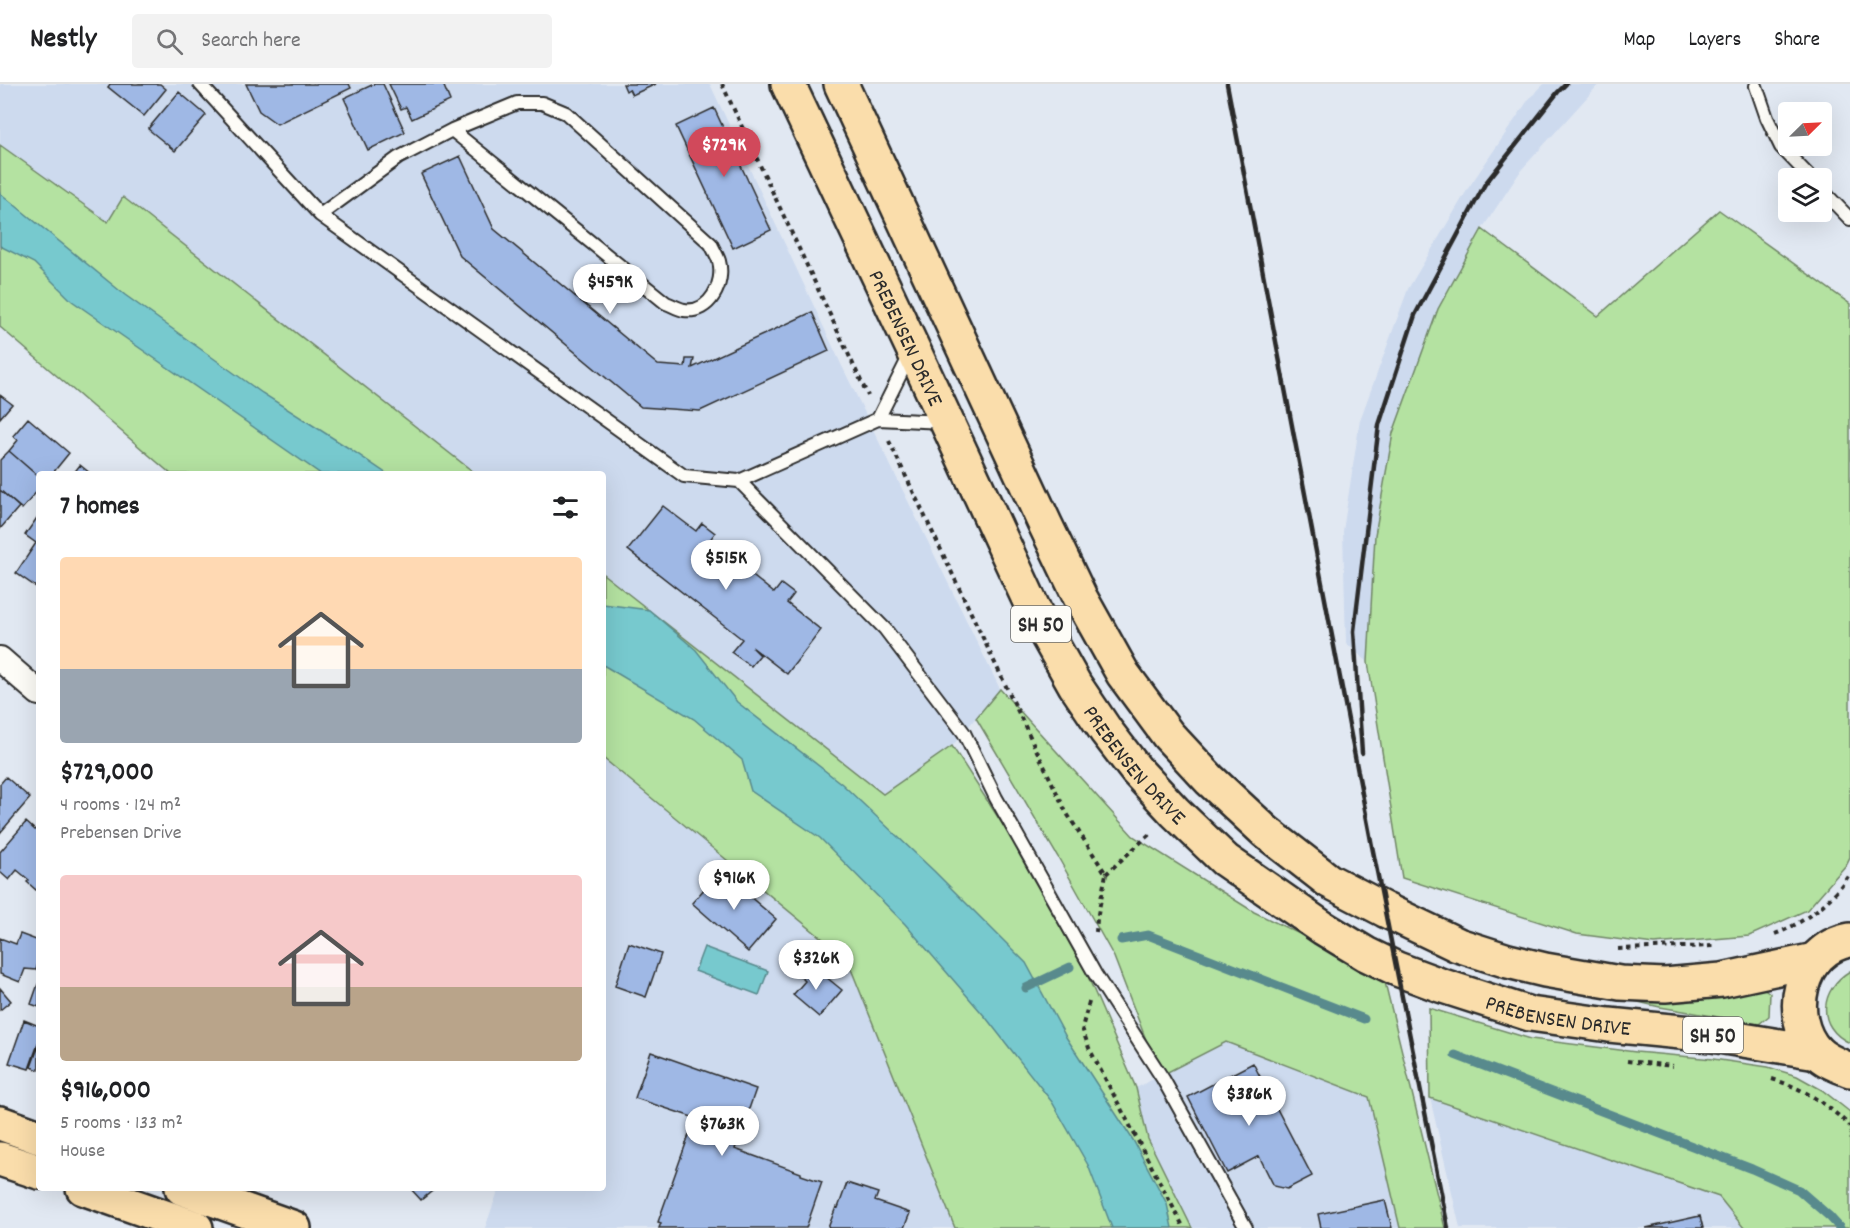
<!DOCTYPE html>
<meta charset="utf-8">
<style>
body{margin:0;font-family:Dekko,sans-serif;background:#f2f2f2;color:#202124;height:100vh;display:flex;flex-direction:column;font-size:22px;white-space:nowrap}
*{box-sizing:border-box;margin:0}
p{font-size:20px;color:#757577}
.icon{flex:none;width:33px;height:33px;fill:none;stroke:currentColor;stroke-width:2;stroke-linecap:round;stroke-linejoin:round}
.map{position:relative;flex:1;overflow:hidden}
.side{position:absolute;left:36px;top:387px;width:570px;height:720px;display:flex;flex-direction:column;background:#fff;border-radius:6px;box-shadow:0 6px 24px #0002}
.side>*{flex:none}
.needle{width:39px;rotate:66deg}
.fabs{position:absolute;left:1778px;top:18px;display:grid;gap:12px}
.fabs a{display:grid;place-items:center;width:54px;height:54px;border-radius:6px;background:#fff;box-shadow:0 6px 24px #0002;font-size:30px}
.price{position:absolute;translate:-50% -51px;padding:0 14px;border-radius:21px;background:#fff;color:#222;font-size:20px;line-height:39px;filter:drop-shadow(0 2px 3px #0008)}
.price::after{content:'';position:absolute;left:50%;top:36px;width:18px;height:14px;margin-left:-9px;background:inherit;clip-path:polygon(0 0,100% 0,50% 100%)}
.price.active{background:#d1495b;color:#fff}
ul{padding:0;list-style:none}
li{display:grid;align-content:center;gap:12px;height:318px;padding:0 24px}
li span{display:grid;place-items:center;height:186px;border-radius:6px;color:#555}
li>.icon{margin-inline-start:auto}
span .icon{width:108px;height:108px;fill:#fffc;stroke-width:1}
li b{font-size:26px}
h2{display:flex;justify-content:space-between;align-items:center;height:72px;padding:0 24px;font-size:26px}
header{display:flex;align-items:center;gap:36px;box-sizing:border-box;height:84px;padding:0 30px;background:#fff;border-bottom:2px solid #e0e0e0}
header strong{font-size:28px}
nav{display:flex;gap:33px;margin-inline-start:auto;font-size:21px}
.search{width:420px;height:54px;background:#f2f2f2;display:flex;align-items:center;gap:15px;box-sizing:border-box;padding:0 21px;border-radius:6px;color:#757577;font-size:22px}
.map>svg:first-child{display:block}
.built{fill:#cddaee}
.green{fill:#b4e2a1;stroke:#708666;stroke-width:1.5}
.water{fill:#77c9ce;stroke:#598a8d;stroke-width:1.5}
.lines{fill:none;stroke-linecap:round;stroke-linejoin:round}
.stream{stroke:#598a8d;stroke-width:9}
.building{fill:#9fb8e5;stroke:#2b2b2b;stroke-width:1.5}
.service-casing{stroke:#2b2b2b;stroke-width:16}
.minor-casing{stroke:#2b2b2b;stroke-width:28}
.primary-casing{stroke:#2b2b2b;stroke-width:38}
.trunk-casing{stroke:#2b2b2b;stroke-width:38}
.path{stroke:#2b2b2b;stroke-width:4;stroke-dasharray:4.5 4.5;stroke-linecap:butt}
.service{stroke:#fdfcf7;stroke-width:12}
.minor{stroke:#fdfcf7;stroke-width:24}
.primary{stroke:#faddab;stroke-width:33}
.trunk{stroke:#faddab;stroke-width:33}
.rail{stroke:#2b2b2b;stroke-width:4.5}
.labels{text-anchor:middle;stroke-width:5;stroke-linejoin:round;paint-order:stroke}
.shield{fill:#fdfcf7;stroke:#6a6a68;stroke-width:1.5}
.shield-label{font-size:21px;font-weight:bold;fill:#2b2b2b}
.street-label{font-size:22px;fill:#2b2b2b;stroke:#fdfcf7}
</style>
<header>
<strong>Nestly</strong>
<div class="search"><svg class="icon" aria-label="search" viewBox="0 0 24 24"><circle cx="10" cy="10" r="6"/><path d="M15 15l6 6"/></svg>Search here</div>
<nav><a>Map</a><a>Layers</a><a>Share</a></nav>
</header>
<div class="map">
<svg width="1850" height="1144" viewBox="0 0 1850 1144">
<rect width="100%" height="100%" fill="#e1e8f2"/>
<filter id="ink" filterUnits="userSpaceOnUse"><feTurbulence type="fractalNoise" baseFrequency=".0167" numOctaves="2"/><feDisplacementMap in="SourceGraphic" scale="12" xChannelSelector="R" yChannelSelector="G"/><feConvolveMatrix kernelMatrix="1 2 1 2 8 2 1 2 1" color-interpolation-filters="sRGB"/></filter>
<g filter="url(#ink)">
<!-- built -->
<path class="built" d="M0,0H710L841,280L1000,605L952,662L883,711L603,490V390H476L124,113L108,139L0,61Z
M1544,0H1599L1522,85L1482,145L1438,225L1393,349L1375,451L1368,578L1346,559L1343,447L1360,336L1408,205L1469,103L1529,15Z
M603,674L847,875L955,1144H485L499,1104H603Z
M1226,958L1369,1013L1400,1144H1192L1148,1055L1136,1004Z
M1430,1014L1719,1113L1744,1144H1460Z"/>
<!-- green -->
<path class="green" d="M0,61L108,138L123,113L476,390H171L0,243Z
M1719,126L1850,220V773L1846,781L1807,826L1749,852L1654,860L1577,850L1402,794L1368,578L1375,451L1393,349L1438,225L1482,145L1598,232Z
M603,490L883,710L952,662L1014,758L1083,881L1136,1004L1148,1055L1192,1144H955L847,875L603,674Z
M1000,605L1133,752L1254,828L1383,890L1445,1144H1400L1369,1013L1226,958L1160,992L1114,873L1058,773L976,634Z
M1850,887V959C1815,943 1820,905 1850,887Z
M1763,904L1770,909L1769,932L1759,940L1660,923L1603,910L1722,912Z
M1429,924L1531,955L1636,968L1713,975L1768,983L1797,992L1822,1006L1850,1028V1144H1744L1719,1113L1430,1014Z"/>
<!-- water -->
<path class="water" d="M0,109L125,211L262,309L350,365L387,390H321L72,217L34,179L0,162Z
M603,520L649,526L696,566L737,618L842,700L934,787L1026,879L1066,953L1133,1056L1167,1120L1172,1144H1112L1088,1081L1052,1018L987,935L905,840L820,754L751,707L742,676L694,635L603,581Z
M704,863L768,887L759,911L695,887Z"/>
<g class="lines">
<!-- stream -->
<path class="stream" d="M1121,856L1148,851L1364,935
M1026,904L1070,883
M1455,971L1752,1085L1799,1106L1830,1133L1840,1144"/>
</g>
<!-- building -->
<path class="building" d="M110,0H160L166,5L144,32L108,3Z
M246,0H349L351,4L277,40L259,27Z
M374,0H383L405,48L368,66L344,14Z
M389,0H443L450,17L412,35L406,23L401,25Z
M623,0H656L632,11L629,5L626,7Z
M179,8L206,31L175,67L148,45Z
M714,24L771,146L733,164L676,42Z
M460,72L494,145L658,281L685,283L686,275H694L692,284L812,228L829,267L700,327L641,323L460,172L421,90Z
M0,311L12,320L0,334Z
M28,334L69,369L52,390H39V393L9,367L18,356L13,352Z
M9,367L39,393V405L22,425L0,406V376Z
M80,381L91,390H73Z
M0,406L19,423L0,445Z
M663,422L696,447L702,439L715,449L709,457L774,509L781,500L794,510L787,519L821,546L787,590L752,563L760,571L751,582L742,576L731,568L742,555L628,466Z
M39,431V505L16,489L36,459L25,451Z
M6,693L30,714L0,749V700Z
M26,738L35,746L39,742V804L36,806L27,798L29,796L17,786L9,796L0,788V768Z
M720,787L776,835L748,868L692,819Z
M20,850L39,857V876L36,886L25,885L20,898L0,890V854L16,860Z
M629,859L661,870L646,913L615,902Z
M809,879L842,906L819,933L793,911L805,897L799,891Z
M38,900H39V923L31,920Z
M0,904L11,917L0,926Z
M24,936L39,942V957L29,985L9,979Z
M39,961V986L31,983Z
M651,968L756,1005L735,1065L801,1089V1091L822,1098L806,1144H659L661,1139L658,1138L695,1034L635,1014Z
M1253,979L1312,1092L1287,1105L1274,1102L1259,1072L1227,1089L1188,1013Z
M847,1099L878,1109L875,1117L910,1129L904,1144H828L836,1123L838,1124Z
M410,1104H436L421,1116Z
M1385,1116L1392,1144H1321L1318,1130Z
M1700,1132L1703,1144H1646Z"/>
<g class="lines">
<!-- service casing -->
<g class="service-casing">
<path id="service" d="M200,0L320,131L684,392L739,397L878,335L944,338
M1756,2L1767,34L1781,63L1811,94
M1821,105L1850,135
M320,131L398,74L452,46L517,19H542L566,29L711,160C713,165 717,171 719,177C725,199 710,230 684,226C678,225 672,221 666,219L452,46
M878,335L910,271
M739,397L885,545L964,649L996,714L1095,890L1163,995L1246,1144"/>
</g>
<!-- minor casing -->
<g class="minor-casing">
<path id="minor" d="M0,575L39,609"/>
</g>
<!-- primary casing -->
<g class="primary-casing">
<g id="primary">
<path id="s1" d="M788,0L913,265L1038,535L1075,601L1106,647L1136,686L1175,728L1225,776L1323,844L1366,870L1397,885L1440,901L1530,930L1609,941L1712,951L1817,968"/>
<path d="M841,0L1045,440L1080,513L1123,590L1168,651L1210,696L1266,748L1329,797L1385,826L1458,861L1508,877L1545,886L1620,899L1665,901L1722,896L1815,876"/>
</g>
</g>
<!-- trunk casing -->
<g class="trunk-casing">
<path id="trunk" d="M1850,856C1799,864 1784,933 1817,968C1826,977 1838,981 1850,986
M0,1039L39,1053
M0,1075L39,1088
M83,1104L196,1144
M182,1104L294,1144"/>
</g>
<!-- path -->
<path class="path" d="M722,0L868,312
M889,357L1066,728L1106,790L1097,835L1096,848
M1106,790L1152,748
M1775,850C1804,839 1833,817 1850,789
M1618,865L1715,862
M1089,918L1082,944L1089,964L1184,1144
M1627,977L1673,982
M1772,995C1803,1004 1827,1020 1850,1042"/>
<!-- service -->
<use href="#service" class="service"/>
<!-- minor -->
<use href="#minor" class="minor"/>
<!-- primary -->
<use href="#primary" class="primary"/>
<!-- trunk -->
<use href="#trunk" class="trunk"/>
<!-- rail -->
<path class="rail" d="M1227,0L1372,762L1448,1144
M1362,669L1354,547L1379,341L1415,231L1485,100L1558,8L1566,0"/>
</g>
</g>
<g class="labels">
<!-- shield labels -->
<g class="shield">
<rect x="1011" y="522" width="60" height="36" rx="4.5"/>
<rect x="1683" y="933" width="60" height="36" rx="4.5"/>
</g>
<g class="shield-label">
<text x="1041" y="547">SH 50</text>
<text x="1713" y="958">SH 50</text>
</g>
<!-- street labels -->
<g class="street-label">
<text dy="8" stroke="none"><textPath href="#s1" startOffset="280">PREBENSEN DRIVE</textPath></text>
<text dy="8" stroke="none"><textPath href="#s1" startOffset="766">PREBENSEN DRIVE</textPath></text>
<text dy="8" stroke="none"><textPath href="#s1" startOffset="1270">PREBENSEN DRIVE</textPath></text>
</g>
</g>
</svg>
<div class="fabs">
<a><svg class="needle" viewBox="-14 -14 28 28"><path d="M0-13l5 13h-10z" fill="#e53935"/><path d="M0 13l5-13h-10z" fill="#757577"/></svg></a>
<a><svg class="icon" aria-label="layers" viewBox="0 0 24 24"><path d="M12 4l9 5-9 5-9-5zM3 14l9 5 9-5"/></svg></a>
</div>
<b class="price active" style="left:724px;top:94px">$729K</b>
<b class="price" style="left:610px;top:231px">$459K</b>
<b class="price" style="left:726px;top:507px">$515K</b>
<b class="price" style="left:734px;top:827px">$916K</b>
<b class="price" style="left:816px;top:907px">$326K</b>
<b class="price" style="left:1249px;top:1043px">$386K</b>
<b class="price" style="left:722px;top:1073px">$763K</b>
<section class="side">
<h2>7 homes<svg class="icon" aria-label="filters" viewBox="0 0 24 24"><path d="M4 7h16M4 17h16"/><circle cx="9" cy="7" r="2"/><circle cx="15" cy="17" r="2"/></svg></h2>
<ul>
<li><span style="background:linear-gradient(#ffd9b3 60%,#9aa5b1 0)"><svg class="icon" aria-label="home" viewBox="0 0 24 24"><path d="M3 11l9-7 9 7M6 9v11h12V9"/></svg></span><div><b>$729,000</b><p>4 rooms · 124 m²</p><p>Prebensen Drive</p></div></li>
<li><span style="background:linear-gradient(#f6c9c9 60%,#b9a48a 0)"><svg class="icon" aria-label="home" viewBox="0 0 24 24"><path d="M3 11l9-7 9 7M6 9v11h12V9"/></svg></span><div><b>$916,000</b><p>5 rooms · 133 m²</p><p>House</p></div></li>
</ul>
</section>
</div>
